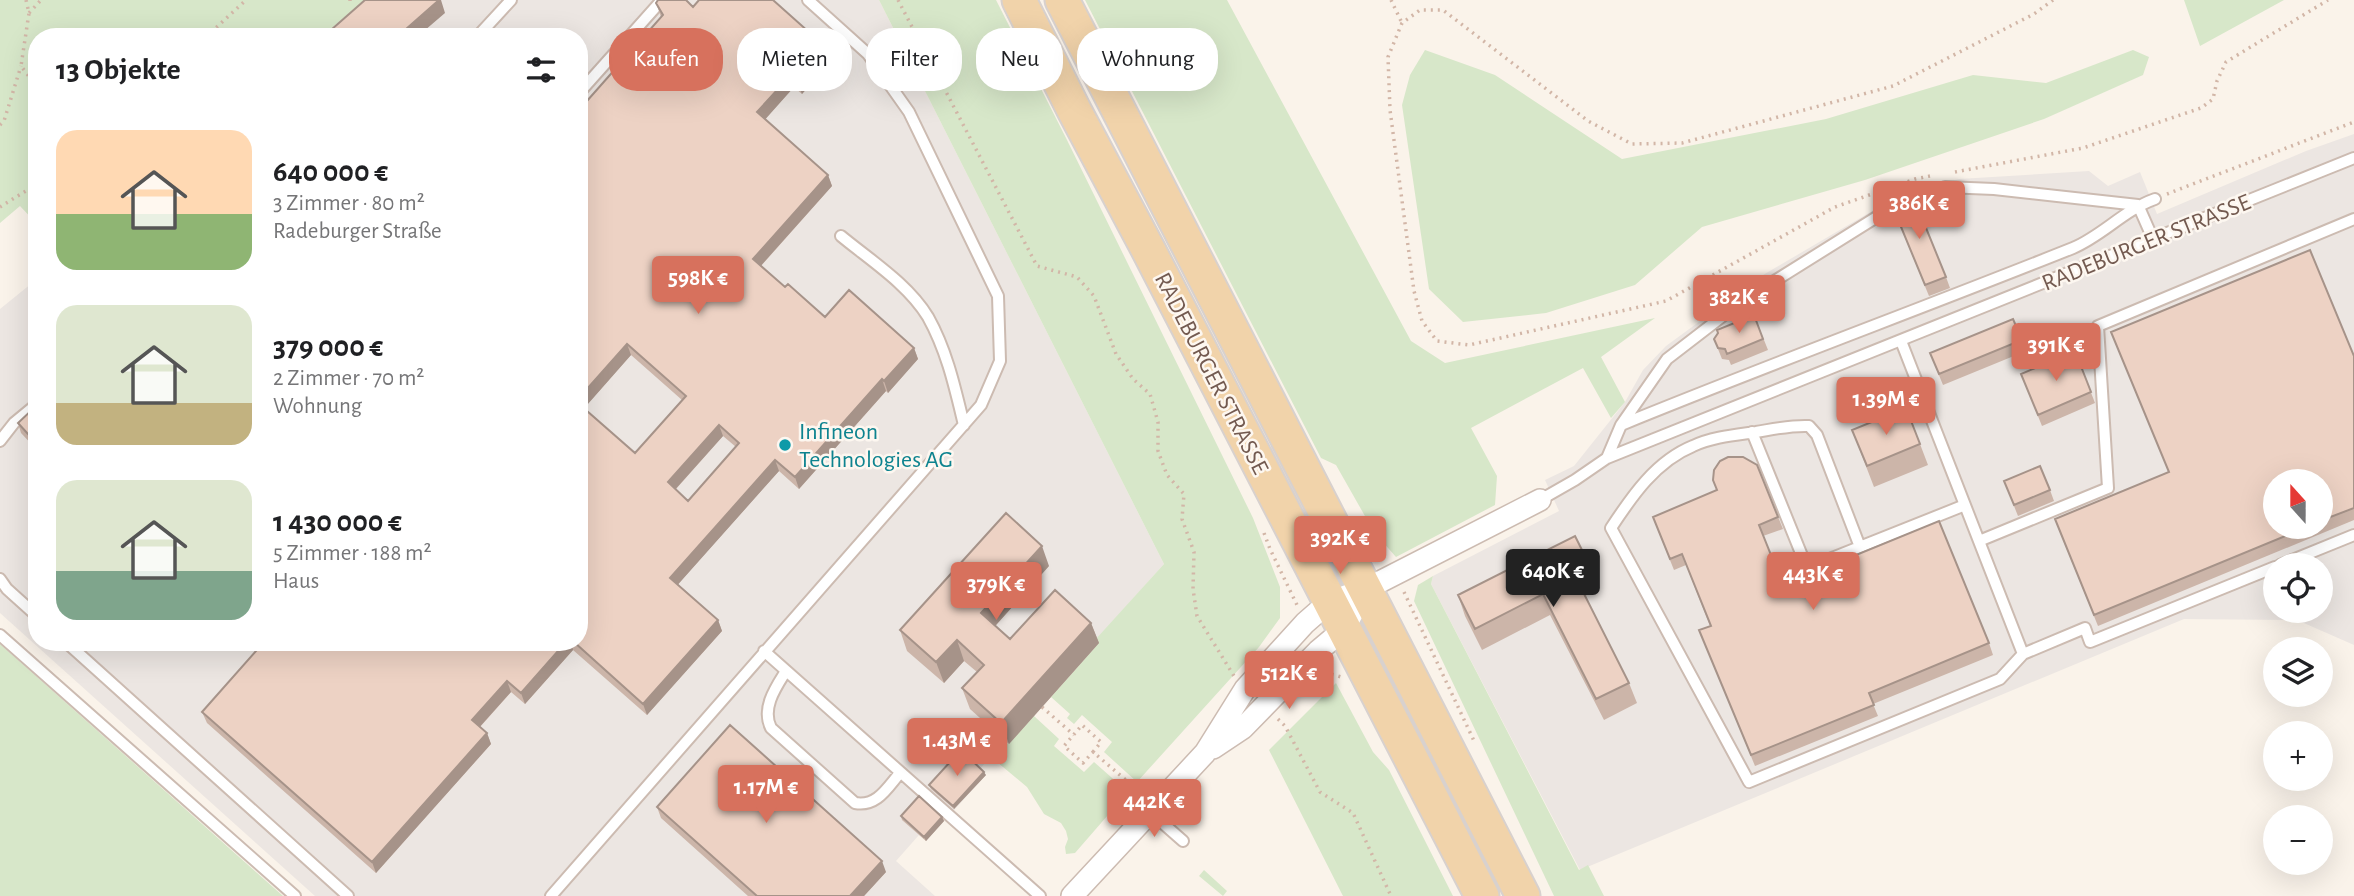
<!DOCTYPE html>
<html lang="de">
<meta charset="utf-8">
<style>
body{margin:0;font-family:"Alegreya Sans",sans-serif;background:#f2f2f2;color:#202124;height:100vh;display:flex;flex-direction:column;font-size:26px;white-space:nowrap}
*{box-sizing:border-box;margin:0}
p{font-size:23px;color:#757577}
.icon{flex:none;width:38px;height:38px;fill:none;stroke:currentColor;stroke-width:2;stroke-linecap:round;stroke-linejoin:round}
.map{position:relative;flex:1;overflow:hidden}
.side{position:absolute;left:28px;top:28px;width:560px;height:623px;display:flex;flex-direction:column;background:#fff;border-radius:28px;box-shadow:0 7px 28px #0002}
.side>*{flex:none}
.banner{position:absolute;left:609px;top:28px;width:665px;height:63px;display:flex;gap:14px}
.needle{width:46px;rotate:339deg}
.tools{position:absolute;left:2263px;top:469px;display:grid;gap:14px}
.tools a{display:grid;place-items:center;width:70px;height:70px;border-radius:50%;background:#fff;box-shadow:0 7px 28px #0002;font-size:35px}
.price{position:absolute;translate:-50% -60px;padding:0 16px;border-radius:7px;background:#d7715d;color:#fff;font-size:23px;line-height:46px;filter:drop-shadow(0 2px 4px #0008)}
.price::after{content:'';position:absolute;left:50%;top:42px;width:21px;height:16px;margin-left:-10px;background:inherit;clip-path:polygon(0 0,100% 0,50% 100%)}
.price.on{background:#222;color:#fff}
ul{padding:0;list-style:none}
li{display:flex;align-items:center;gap:21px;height:175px;padding:0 28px}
li span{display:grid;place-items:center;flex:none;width:196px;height:140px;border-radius:21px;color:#555}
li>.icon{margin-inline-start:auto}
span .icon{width:84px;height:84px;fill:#fffc;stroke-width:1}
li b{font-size:30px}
h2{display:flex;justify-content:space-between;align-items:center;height:84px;padding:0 28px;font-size:30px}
.chip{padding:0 24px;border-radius:28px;background:#fff;box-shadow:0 7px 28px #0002;font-size:24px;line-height:63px}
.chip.on{background:#d7715d;color:#fff}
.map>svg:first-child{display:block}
.industrial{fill:#ece6e2;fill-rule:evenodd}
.green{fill:#d7e7c9}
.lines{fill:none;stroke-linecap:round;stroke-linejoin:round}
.lane-casing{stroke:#ccbbb1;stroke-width:14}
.street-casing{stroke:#ccbbb1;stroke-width:24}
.primary-casing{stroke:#d8d1ce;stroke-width:37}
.path{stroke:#d2b6a7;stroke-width:3.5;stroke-dasharray:2 5;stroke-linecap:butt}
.lane{stroke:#fff;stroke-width:10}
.street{stroke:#fff;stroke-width:21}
.primary{stroke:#f1d3aa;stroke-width:33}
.wall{fill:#ccb5a9;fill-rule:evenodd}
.shaded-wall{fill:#a69389}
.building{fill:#edd2c4;stroke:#a69389;stroke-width:2;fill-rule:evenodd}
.culture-dot{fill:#0f9aa8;stroke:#fdf7f0;stroke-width:2.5}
.labels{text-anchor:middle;stroke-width:5;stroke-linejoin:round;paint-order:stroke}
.street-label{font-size:24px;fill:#735a50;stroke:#fdf7f0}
.culture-label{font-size:24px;fill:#0d838f;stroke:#fdf7f0;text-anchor:start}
</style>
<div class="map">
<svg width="2354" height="896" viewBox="0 0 2354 896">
<rect width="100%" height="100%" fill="#faf3ea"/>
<!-- industrial -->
<path class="industrial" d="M365,0H879L1164,564L1096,640L1099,643L1051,697L1009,744L1004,741L980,769L986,775L926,841L919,835L896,861L935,896H315L0,613V309L37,279V642H579V37H321Z
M2354,134V645L2297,620L2184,619L1580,870L1431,584L1433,576L1559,511L1545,480L1574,466L1625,402L1643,370L1666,346L1763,275L1896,197L1959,179L2089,171L2108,186L2140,172L2157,214L2306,151ZM2275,481H2320V527H2275ZM2275,565H2320V611H2275Z"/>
<!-- green -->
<path class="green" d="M0,0H365L321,37H37V224L20,206L0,223Z
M879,0H996L1066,138L1253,518L1280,587V618L1259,647L1137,782L1104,752L1112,742L1082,715L1074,724L1067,718L1070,714L1051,697L1098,644L1095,640L1164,564Z
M1085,0H1227L1411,341L1445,363L1655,318L1601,357L1625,402L1611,418L1583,368L1471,428L1497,476L1495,505L1396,557L1374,532L1336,465L1321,458Z
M2184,0H2284L2200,46Z
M1425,50L1495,75L1622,159L1826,119L1973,75L2046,83L2133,50L2149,57L2143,75L2044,119L1865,180L1702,227L1635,285L1546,313L1463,322L1429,289L1402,105L1410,75Z
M1433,576L1431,584L1579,870L1588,865L1604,896H1554L1414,601L1418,585Z
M0,644L283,896H0Z
M1336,683L1373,752L1389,770L1453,896H1343L1269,750Z
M1034,716L1059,739L1054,746L1084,772L1094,762L1128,792L1075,853L1066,854L1065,847L1068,839L1066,831L1061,823L1044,814L1027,787L991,757L1005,740L1008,744Z
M1204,870L1227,891L1223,896L1199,876Z"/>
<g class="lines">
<!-- lane casing -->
<g class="lane-casing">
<path id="lane" d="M477,37L511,0
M579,93L662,0
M841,236C870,260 908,284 928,317C947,351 955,388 964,425
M1621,425L1667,359L1741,302L1896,205L1945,187L1994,189L2138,205L2153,239
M1752,432L1807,568L1965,505
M0,441L14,423L37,404
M1607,458L1621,425C1770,364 1923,308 2073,248C2102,236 2124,210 2155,199
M1540,500L1575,480L1607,458L2354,158
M1979,541L2108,488L2098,326L2354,219
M1860,547L1817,435L1809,426C1791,425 1774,429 1756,432C1735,435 1712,437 1693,446C1656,461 1632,496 1611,528L1749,782L2000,679L2023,654L1901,341
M2280,565L2354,535
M0,579L7,589L37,616
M0,635L295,896
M66,642L348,896
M764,651L1040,896
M2023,654L2085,628L2090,642L2275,567
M786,671C776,687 761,708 771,728L855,803C877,807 887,788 900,773
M1150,812L1183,841
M551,896L981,405L1000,361L998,296L909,112L868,54L808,0"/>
</g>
<!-- street casing -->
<g class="street-casing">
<path id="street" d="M1213,748L1243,728L1318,651L1343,630L1366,589
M1072,896L1205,753L1245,689L1305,623L1329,602L1366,589L1540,500"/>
</g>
<!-- primary casing -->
<g class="primary-casing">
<path id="primary" d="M1019,0L1074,110L1149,251L1482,896
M1062,0L1523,896"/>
</g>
<!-- path -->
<path class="path" d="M26,0L29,13L21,66L37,87
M898,0L1037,266L1077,277L1094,296L1116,354L1133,379L1150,394L1158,422V451L1167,475L1184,494L1182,519L1194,552L1193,589L1197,616L1234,676
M1391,0L1402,23
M350,1V0
M29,13L41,0
M206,37L246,0
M0,125L4,121L21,66
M1955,172L2083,148L2201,108L2213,99L2217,81L2226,62L2328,0
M1930,176L1915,179L1835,207L1666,301L1469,345L1437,341L1422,321L1414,291L1390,110L1388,57L1402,23L1420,10H1443L1588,121L1632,144L1682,143L1893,86L2034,14L2053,0
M2167,194L2354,122
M0,207L37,184
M1264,533L1270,549L1297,605
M1404,592L1475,743
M1327,670L1328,673L1341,677
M1042,707L1074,735
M1278,719L1285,726L1320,792L1353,813L1391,896
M1093,752L1101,742L1082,725L1064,746L1083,763L1093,752L1141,793"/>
<!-- lane -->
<use href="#lane" class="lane"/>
<!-- street -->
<use href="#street" class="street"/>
<!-- primary -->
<use href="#primary" class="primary"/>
</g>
<!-- wall -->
<path class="wall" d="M656,3L693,7L832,60L802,94L794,87L765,119L828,175L832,186L761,266L785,287L825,317L914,348L918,359L888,393L886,391L799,489L779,471L678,584L718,620L722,631L647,715L573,650L525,704L511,692L480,727L487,733L491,744L376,873L207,723L202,712L262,645L258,642H579V110L661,17ZM631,355L682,400L635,453L584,408ZM723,436L736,447L688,501L676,489Z
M1896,216L1946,277L1950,288L1929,296Z
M1754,315L1768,350L1731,365L1729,360L1722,359L1714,339Z
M2022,340L2026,351L1943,385L1930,353Z
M2075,351L2095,403L2042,426L2021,374Z
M2354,356V520L2098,626L2059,530L2169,472ZM2320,481V527H2275Z
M37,405V450L21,433L18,423Z
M1852,430L1920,444L1928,465L1874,487Z
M1757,465L1783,529L1763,536L1783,585L1989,643L1993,655L1873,704L1878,716L1755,766L1704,642L1710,626L1686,565L1674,570L1657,528Z
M2004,481L2050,490L2054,501L2018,516Z
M1049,566L995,626L1010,639L1091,623L1099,643L1009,744L970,709L962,688L977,672L964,661L944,683L907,651L900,630Z
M1591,568L1599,589L1585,596L1629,683L1637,703L1604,720L1550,615L1482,650L1465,616L1458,595Z
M986,775L954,809L931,789L929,785Z
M657,807L886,872L864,896H748L661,818Z
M901,816L942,817L944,821L926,841L902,820Z"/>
<!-- shaded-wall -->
<path class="shaded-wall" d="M439,0H441L445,13L417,37H397Z
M828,49L832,60L802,94L798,83Z
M790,76L794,87L762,123L757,112Z
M828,175L832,186L757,270L753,259Z
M627,344L631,355L580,413L579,410V398Z
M914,348L918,359L888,393L884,381Z
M882,379L886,391L799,489L795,477Z
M719,425L723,436L672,493L668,482Z
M775,460L779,471L674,589L670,578Z
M1042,546L1049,566L988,634L981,613Z
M718,620L722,631L647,715L643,704Z
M1091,623L1099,643L1009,744L1001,723Z
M957,640L964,661L944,683L936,662Z
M566,642H571L573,650L525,704L521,693Z
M507,681L511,692L476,731L472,720Z
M487,733L491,744L376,873L372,862Z
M984,772L986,775L954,809L953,806Z
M942,817L944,821L926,841L924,837Z
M882,861L886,872L864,896H850Z"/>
<!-- building -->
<path class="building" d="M365,0H439L397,37H323Z
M658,0H686L693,7L699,0H773L828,49L798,83L790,76L757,112L828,175L753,259L785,287L788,284L825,317L849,290L914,348L884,381L882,379L795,477L775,460L670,578L718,620L643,704L574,642H579V404L635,453L686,396L627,344L579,398V110L663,15L656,3ZM719,425L739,443L688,501L668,482Z
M1913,196L1946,277L1925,285L1892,205Z
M2310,250L2354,356V508L2320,521V481H2275V527H2307L2094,615L2055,519L2169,472L2111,332Z
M1754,315L1763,339L1727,354L1725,349L1718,348L1714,339L1718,333L1717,330Z
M2013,319L2022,340L1939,374L1930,353Z
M2075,351L2091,392L2038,415L2021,374Z
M37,405V444L18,423Z
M1906,408L1920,444L1867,466L1852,430Z
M1728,457H1743L1757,465L1778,517L1759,525L1783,585L1939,521L1989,643L1869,693L1874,705L1751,755L1699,630L1711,626L1682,554L1670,559L1653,517L1717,490L1713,480L1714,470L1720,461Z
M2040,466L2050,490L2014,505L2004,481Z
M1006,513L1042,546L981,613L1010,639L1055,590L1091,623L1001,723L962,688L984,665L957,640L936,662L900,630Z
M1575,536L1591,568L1575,576L1629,683L1596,699L1543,594L1475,629L1458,595Z
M264,642H566L521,693L507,681L472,720L487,733L372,862L202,712Z
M730,725L882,861L850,896H757L657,807Z
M961,750L984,772L953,806L929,785Z
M919,796L942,817L924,837L901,816Z"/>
<!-- markers -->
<circle class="culture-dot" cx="785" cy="445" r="7"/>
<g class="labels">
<!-- street labels -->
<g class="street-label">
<text transform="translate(2146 242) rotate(-22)" y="8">RADEBURGER STRASSE</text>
<text transform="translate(1212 373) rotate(63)" y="8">RADEBURGER STRASSE</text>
</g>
<!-- culture labels -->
<g class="culture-label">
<text x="799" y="439">Infineon<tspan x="799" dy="28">Technologies AG</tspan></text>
</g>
</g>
</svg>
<div class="tools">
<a><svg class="needle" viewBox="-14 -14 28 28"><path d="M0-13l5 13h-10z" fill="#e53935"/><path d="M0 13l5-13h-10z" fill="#757577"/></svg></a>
<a><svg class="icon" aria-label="locate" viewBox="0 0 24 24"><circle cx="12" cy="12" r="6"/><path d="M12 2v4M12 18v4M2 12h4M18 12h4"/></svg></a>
<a><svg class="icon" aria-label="layers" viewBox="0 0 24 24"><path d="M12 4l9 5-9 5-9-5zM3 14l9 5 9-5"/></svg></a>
<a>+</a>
<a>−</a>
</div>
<b class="price" style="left:1919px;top:241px">386K €</b>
<b class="price" style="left:698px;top:316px">598K €</b>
<b class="price" style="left:1739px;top:335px">382K €</b>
<b class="price" style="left:2056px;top:383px">391K €</b>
<b class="price" style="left:1886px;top:437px">1.39M €</b>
<b class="price" style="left:1340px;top:576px">392K €</b>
<b class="price on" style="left:1553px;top:609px">640K €</b>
<b class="price" style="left:1813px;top:612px">443K €</b>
<b class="price" style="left:996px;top:622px">379K €</b>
<b class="price" style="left:1289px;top:711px">512K €</b>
<b class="price" style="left:957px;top:778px">1.43M €</b>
<b class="price" style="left:766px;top:825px">1.17M €</b>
<b class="price" style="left:1154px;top:839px">442K €</b>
<div class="banner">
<a class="chip on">Kaufen</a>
<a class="chip">Mieten</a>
<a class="chip">Filter</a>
<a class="chip">Neu</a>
<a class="chip">Wohnung</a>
</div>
<section class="side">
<h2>13 Objekte<svg class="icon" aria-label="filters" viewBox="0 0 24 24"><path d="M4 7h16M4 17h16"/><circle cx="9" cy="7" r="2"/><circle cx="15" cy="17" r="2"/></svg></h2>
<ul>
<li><span style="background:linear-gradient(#ffd9b3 60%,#8fb573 0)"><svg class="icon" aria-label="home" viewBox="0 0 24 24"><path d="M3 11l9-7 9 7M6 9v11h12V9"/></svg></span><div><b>640 000 €</b><p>3 Zimmer · 80 m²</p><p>Radeburger Straße</p></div></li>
<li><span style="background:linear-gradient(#dfe7d0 70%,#c2b280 0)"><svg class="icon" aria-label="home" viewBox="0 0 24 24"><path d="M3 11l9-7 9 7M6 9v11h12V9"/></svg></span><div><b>379 000 €</b><p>2 Zimmer · 70 m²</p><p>Wohnung</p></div></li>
<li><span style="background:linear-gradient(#dfe7d0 65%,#7fa58c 0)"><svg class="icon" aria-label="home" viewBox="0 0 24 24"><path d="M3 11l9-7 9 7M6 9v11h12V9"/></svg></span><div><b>1 430 000 €</b><p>5 Zimmer · 188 m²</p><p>Haus</p></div></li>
</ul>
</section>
</div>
